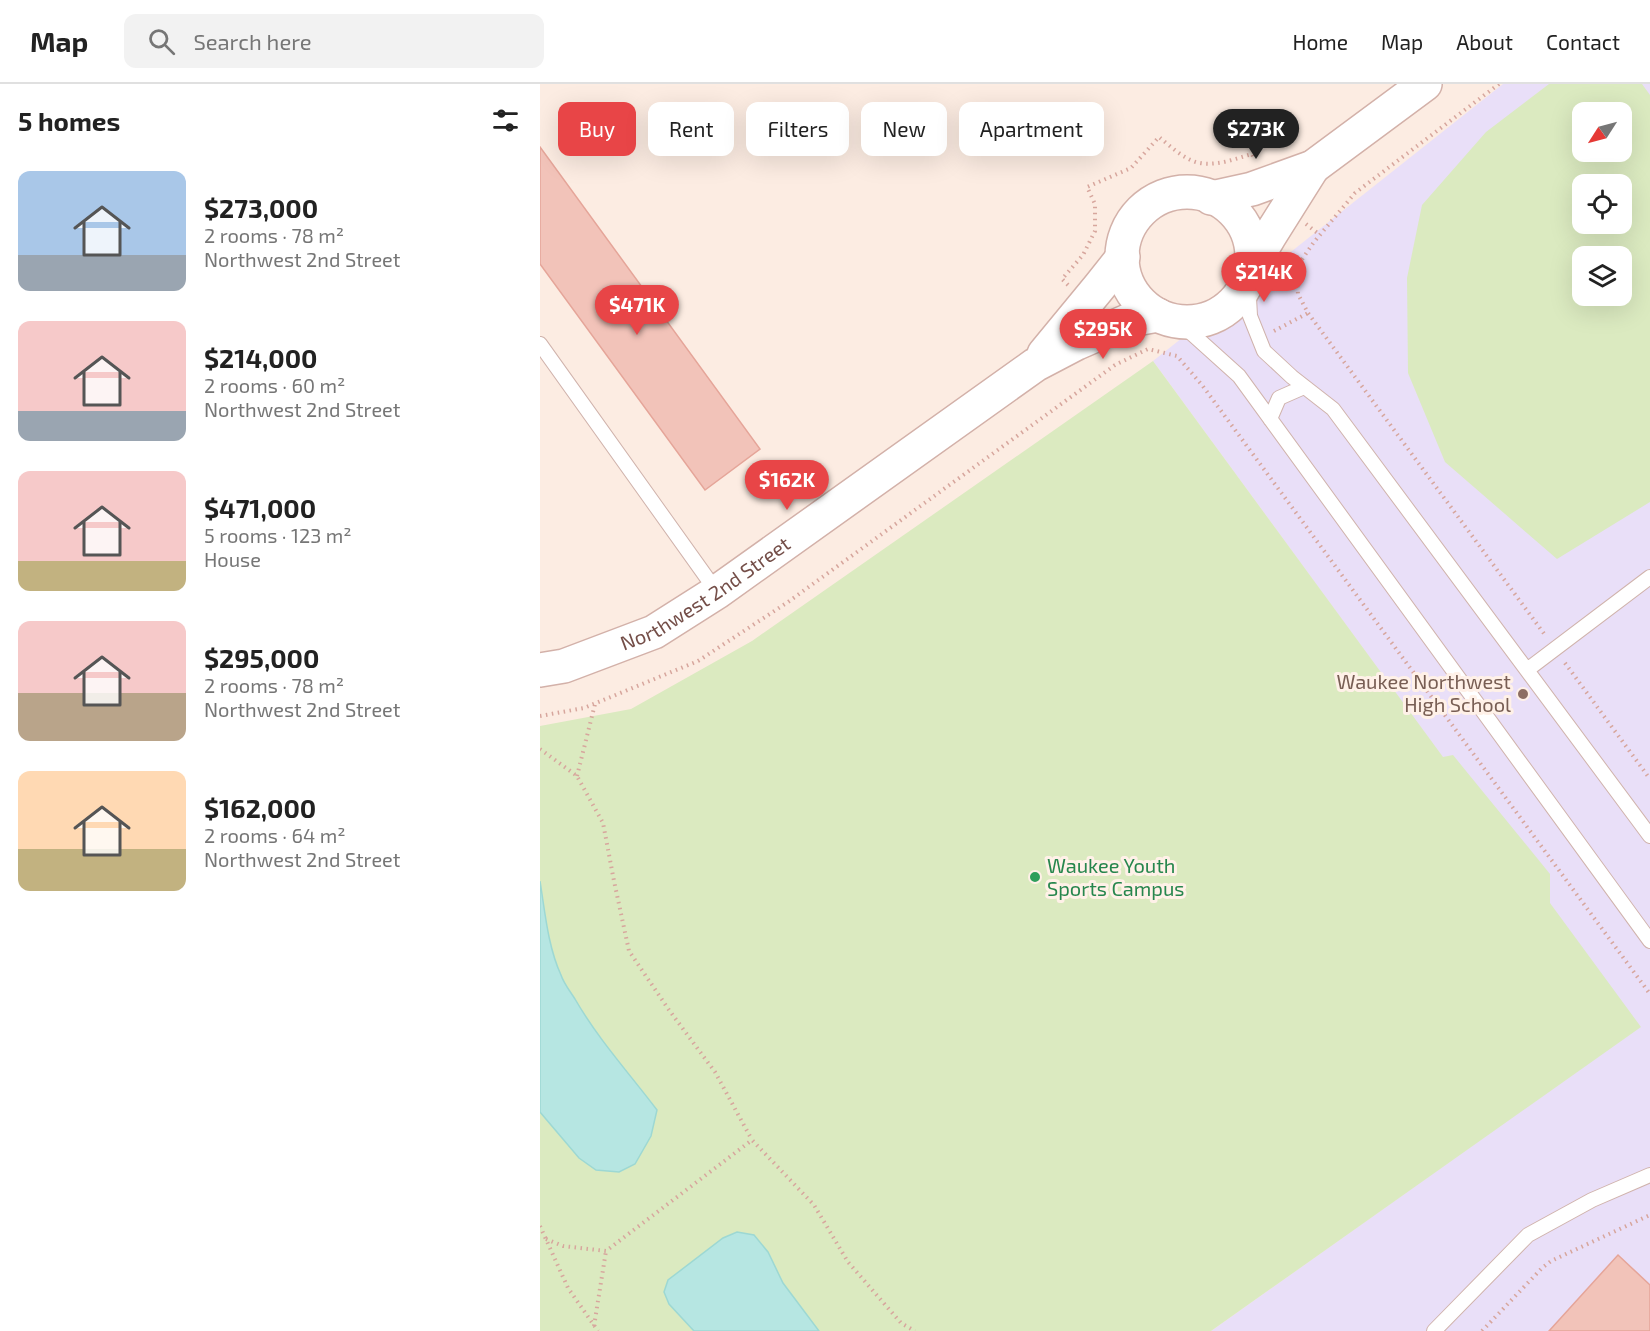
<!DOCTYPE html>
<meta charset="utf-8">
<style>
body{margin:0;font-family:"Exo 2",sans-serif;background:#f2f2f2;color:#222;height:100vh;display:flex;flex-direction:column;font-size:22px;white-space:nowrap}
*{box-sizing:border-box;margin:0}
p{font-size:20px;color:#767676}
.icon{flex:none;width:33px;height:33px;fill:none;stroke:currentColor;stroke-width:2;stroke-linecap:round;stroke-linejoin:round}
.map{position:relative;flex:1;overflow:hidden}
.sheet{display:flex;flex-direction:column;background:#fff;width:540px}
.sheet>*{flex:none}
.hud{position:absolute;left:18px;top:18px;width:570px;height:54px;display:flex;gap:12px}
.needle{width:39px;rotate:234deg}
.buttons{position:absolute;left:1032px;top:18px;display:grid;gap:12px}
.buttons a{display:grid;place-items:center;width:60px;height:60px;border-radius:12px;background:#fff;box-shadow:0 6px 24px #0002;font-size:30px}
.price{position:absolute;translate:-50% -51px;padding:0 14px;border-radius:21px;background:#e84547;color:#fff;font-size:20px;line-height:39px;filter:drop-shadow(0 2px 3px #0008)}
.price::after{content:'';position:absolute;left:50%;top:36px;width:18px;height:14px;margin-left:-9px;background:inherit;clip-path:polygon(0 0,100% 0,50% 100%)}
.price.active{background:#222;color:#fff}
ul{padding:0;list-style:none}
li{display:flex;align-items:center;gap:18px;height:150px;padding:0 18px}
li span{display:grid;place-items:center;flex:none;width:168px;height:120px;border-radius:12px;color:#555}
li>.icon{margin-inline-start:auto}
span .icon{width:72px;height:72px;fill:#fffc;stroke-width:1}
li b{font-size:26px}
h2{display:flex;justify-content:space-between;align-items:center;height:72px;padding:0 18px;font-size:26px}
.pill{padding:0 21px;border-radius:12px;background:#fff;box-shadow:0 6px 24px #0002;font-size:21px;line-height:54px}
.pill.active{background:#e84547;color:#fff}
header{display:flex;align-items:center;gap:36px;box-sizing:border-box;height:84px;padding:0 30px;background:#fff;border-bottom:2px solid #e0e0e0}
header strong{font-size:28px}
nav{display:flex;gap:33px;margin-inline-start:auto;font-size:21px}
.search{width:420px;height:54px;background:#f2f2f2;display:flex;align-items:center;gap:15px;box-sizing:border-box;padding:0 21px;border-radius:12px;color:#767676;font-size:22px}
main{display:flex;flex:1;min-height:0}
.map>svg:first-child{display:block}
.education{fill:#e9dff8;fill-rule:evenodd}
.green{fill:#dbeac0;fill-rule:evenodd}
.water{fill:#b6e6e2;stroke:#9dd8d3;stroke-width:1.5}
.building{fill:#f2c3b9;stroke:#e5a599;stroke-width:1.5}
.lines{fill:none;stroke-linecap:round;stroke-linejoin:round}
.lane-casing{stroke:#d0b3ac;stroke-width:16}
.secondary-casing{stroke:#d3b1a9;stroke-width:36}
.path{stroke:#d7a69d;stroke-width:4;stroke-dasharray:1.5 4.5;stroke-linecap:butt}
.lane{stroke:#fff;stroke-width:14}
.secondary{stroke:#fff;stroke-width:33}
.education-dot{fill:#8d6e63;stroke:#fff1e8;stroke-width:2}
.leisure-dot{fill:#2e9e5b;stroke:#fff1e8;stroke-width:2}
.labels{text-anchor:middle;stroke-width:6;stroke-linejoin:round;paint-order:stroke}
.street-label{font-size:20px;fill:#744e48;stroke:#fff1e8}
.education-label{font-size:20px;fill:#785e54;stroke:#fff1e8;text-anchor:end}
.leisure-label{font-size:20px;fill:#27864d;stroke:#fff1e8;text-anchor:start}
</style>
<header>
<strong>Map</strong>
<div class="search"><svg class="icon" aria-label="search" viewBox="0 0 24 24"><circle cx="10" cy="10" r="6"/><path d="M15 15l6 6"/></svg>Search here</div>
<nav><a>Home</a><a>Map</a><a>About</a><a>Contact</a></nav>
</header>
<main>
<section class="sheet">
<h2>5 homes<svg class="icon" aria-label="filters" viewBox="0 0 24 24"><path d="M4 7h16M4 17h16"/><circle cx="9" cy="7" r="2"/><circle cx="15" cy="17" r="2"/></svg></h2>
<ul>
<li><span style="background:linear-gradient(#a9c7e8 70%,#9aa5b1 0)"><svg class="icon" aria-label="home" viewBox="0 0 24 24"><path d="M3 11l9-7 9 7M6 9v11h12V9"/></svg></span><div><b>$273,000</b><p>2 rooms · 78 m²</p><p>Northwest 2nd Street</p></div></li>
<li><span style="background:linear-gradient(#f6c9c9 75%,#9aa5b1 0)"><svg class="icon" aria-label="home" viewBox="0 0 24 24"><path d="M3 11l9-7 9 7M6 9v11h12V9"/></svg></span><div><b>$214,000</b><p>2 rooms · 60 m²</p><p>Northwest 2nd Street</p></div></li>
<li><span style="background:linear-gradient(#f6c9c9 75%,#c2b280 0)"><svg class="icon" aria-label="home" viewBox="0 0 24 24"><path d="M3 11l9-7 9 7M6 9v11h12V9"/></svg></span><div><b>$471,000</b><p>5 rooms · 123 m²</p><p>House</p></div></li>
<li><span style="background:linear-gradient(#f6c9c9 60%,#b9a48a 0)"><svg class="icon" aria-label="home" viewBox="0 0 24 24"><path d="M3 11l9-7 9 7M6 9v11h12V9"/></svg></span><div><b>$295,000</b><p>2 rooms · 78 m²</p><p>Northwest 2nd Street</p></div></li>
<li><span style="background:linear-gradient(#ffd9b3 65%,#c2b280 0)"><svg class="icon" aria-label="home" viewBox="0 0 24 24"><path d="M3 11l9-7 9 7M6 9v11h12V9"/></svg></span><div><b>$162,000</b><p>2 rooms · 64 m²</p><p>Northwest 2nd Street</p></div></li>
</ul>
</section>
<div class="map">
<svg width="1110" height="1247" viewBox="0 0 1110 1247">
<rect width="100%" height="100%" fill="#fcece2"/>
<!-- education -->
<path class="education" d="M963,0H1110V1247H671L1100,943L613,277ZM1042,28H1082V68H1042ZM1042,100H1082V140H1042ZM1042,172H1082V212H1042Z"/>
<!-- green -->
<path class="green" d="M1009,0H1102L1110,11V418L1017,475L905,378L868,289L867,194L882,121L946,48ZM1082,28V68H1042V28ZM1082,100V140H1042V100ZM1082,172V212H1042V172Z
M613,277L903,673L913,671L1010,790V819L1101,943L671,1247H0V642L91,625L212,557Z"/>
<!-- water -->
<path class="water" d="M0,797C5,828 8,863 21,891C24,900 30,907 35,915C58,955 89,989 117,1026L111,1052L95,1080L79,1088L56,1086L39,1074L0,1028Z
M197,1148L214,1151L228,1168L243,1199L279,1247H154L129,1220L124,1208L128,1196L183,1154Z"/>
<!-- building -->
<path class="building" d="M0,63L220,365L165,406L0,180Z
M1078,1171L1110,1201V1247H1009Z"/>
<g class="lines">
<!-- lane casing -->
<g class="lane-casing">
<path id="lane" d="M708,195L710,232L724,267L752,293L793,325L1110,752
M639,238L699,292L1110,857
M0,260L177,508
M730,335L739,314L764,303
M987,586L1110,493
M894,1247L988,1151L1052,1116L1110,1091"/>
</g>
<!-- secondary casing -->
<g class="secondary-casing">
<g id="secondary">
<circle cx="647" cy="173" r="65"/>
<path d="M671,114L712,105L773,83L885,0"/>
<path d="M710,185L729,153L773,83"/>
<path d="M504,270L560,202L583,173"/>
<path id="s1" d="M0,586L24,582L114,548L177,508L495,281L537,259L590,236L618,231"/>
</g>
</g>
<!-- path -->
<path class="path" d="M959,0L815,109L774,158L756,184L758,210L768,229L1005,551
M766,140L780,151
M528,201L522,195L543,171L555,147V120L547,103L591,84L619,53C630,62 646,77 660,79C677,82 695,75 712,70L714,75
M734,247L768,229
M1025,579L1110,695
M0,632L44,624L158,577L248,518L575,281L608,265L637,272L662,301L1110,910
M0,665L37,692L63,739L74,797L89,867L129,926L175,988L212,1056
M37,692L55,620
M0,1142L28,1204L58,1247
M6,1155L23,1162L66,1167L212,1056L274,1121L308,1178L361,1239L375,1247
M54,1242L66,1167
M942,1247L1002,1184L1011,1177L1110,1131"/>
<!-- lane -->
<use href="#lane" class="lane"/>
<!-- secondary -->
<use href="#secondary" class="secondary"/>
</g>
<!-- markers -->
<circle class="education-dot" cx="983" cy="610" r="6"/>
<circle class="leisure-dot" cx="495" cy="793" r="6"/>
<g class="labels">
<!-- street labels -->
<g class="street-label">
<text dy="7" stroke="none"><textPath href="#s1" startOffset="184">Northwest 2nd Street</textPath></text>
</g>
<!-- education labels -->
<g class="education-label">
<text x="971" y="605">Waukee Northwest<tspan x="971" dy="23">High School</tspan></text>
</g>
<!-- leisure labels -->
<g class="leisure-label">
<text x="507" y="789">Waukee Youth<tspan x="507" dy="23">Sports Campus</tspan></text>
</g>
</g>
</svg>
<div class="buttons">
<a><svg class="needle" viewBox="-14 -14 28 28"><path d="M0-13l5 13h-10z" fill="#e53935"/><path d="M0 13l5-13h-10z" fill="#767676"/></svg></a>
<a><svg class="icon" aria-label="locate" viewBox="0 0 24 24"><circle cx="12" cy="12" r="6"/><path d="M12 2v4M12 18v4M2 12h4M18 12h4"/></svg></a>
<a><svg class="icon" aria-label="layers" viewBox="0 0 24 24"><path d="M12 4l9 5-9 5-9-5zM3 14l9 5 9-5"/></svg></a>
</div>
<b class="price active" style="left:716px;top:76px">$273K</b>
<b class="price" style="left:724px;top:219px">$214K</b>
<b class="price" style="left:97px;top:252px">$471K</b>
<b class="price" style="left:563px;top:276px">$295K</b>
<b class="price" style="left:247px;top:427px">$162K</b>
<div class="hud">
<a class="pill active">Buy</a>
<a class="pill">Rent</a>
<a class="pill">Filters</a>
<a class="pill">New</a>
<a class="pill">Apartment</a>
</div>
</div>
</main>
